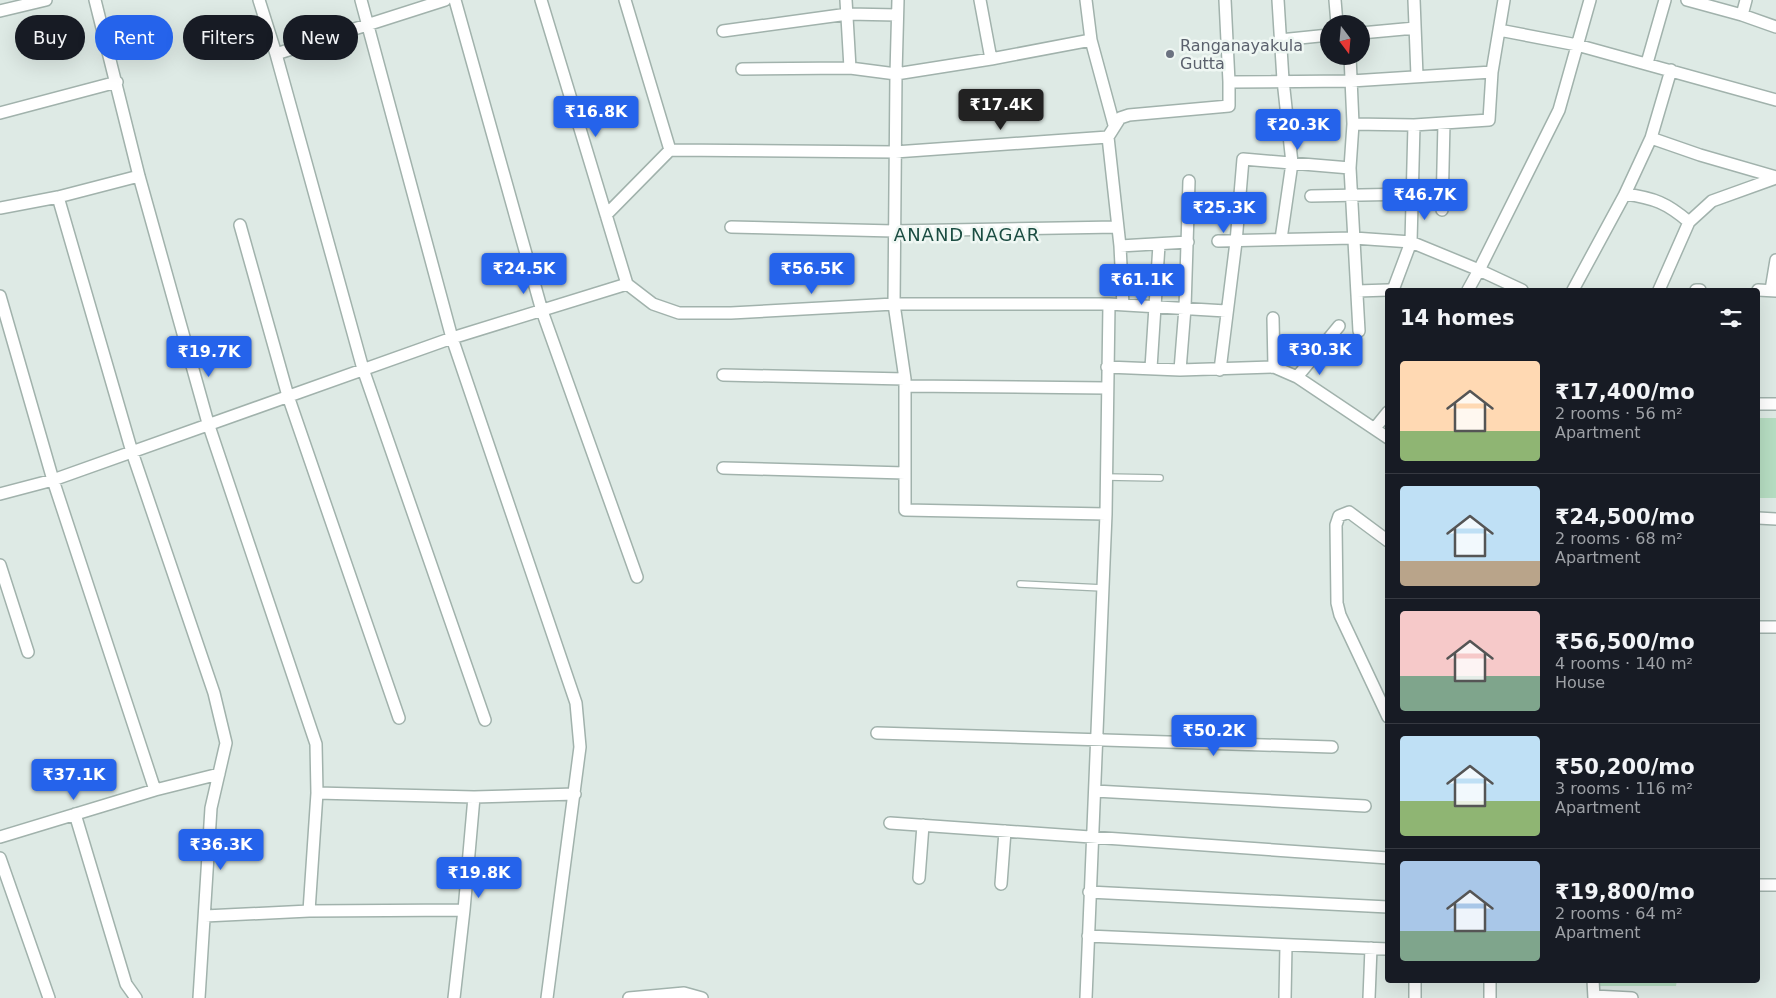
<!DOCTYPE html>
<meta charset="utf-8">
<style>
body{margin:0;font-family:"DejaVu Sans",sans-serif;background:#242831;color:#f1f3f6;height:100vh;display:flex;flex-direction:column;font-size:19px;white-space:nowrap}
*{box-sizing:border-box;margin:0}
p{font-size:16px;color:#9ea1a6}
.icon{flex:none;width:28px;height:28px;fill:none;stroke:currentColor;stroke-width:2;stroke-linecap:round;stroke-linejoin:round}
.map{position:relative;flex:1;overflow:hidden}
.sheet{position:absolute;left:1385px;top:288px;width:375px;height:695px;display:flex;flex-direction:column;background:#171b24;border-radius:5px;box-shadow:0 5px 20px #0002}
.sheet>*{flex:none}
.banner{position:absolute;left:15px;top:15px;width:475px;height:45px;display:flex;gap:10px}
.needle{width:32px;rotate:164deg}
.buttons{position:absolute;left:1320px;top:15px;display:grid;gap:10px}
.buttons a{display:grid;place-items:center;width:50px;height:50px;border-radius:50%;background:#171b24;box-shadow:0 5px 20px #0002;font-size:25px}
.price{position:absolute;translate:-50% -42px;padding:0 11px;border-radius:5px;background:#2563eb;color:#fff;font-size:16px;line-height:32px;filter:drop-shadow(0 1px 2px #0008)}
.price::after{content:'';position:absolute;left:50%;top:30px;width:15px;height:11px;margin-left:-8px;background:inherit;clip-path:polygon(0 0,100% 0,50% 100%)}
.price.active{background:#222;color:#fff}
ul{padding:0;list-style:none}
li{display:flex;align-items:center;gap:15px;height:125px;padding:0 15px}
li+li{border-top:1px solid #363941}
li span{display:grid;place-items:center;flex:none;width:140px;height:100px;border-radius:5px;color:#555}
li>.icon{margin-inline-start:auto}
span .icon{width:60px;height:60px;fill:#fffc;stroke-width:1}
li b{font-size:21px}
h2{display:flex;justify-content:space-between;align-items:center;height:60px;padding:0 15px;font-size:21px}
.pill{padding:0 18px;border-radius:22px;background:#171b24;box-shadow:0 5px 20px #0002;font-size:18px;line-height:45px}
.pill.active{background:#2563eb;color:#fff}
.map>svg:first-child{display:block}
.green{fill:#b6ddc2}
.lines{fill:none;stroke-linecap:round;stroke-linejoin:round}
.service-casing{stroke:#a1b2ac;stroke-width:8}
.minor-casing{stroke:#a1b2ac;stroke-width:14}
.service{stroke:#fff;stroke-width:5.5}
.minor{stroke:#fff;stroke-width:11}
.worship-dot{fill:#6b7280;stroke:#eff7f3;stroke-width:2}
.labels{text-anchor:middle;stroke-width:5;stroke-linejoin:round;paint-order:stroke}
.worship-label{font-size:16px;fill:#5b616d;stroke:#eff7f3;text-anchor:start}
.neighbourhood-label{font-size:18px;letter-spacing:1px;fill:#1b4d42;stroke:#eff7f3}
</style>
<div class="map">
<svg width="1776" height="998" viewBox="0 0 1776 998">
<rect width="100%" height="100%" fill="#deeae5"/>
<!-- green -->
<path class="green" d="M1758,418H1776V498H1758Z
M1598,980H1677L1676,986H1598Z"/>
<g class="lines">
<!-- service casing -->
<g class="service-casing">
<path id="service" d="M1106,477L1160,478
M1020,584L1103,588"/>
</g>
<!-- minor casing -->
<g class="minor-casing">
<path id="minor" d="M95,0L139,176L208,423L316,744L317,793L309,911L464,910
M259,0L276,54L363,369L485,720
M361,0L452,338L576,703L580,747L547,998
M455,0L542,311L637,577
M541,0L627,284L653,304L679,313H731L894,304L905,379L723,375
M846,0L850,68L896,74L894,304H1109L1226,311
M898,0L896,74L991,59L1091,40
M980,0L991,59
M1086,0L1091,40L1114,125
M1225,0L1229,82L1351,81L1492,72
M1278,0L1283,80L1292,163L1281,239
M1335,0L1337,24
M1414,0L1417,76
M1687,0L1742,15L1776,27
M0,11L46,0
M1742,15L1746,0
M1499,30L1577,45L1776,100
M723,31L848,14L897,15
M1361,33L1415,28
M1280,40L1329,35
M276,54L445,0
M1350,56L1353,124L1350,168L1359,331
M1647,63L1665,0
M742,69L850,68
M1671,70L1651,138L1700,155L1776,177
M0,113L117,82
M1353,124L1414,125L1489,120L1492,72L1504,0
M670,150L895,152L1108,137
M1625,194C1654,198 1667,203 1689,222
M1311,196L1412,194
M58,197L132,452L214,693L226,743L211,808L199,998
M0,208L58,197L139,176
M1442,210L1444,123
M606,215L670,150L625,0
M240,225L288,396L399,718
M731,227L894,231L1117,227
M1218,241L1354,238L1411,242L1479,270L1559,110L1590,0
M1120,246L1188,242
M1389,290H1393L1411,242L1414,125
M1468,290L1479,270L1522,290
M1573,290L1625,194L1651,138
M1659,290L1689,222L1712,201L1776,178
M1696,290H1700
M1758,290L1776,291
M1771,290L1776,260
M1357,291L1388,290
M0,296L53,480L155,790
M1123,305L1120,246L1108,137L1120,118L1129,115L1229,106V82
M1273,318L1274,367
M1107,367L1180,370L1274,367L1297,377L1388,438
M1151,368L1159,245
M1180,370L1185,308L1189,181
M1220,370L1236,242L1243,159L1350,168
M1297,377L1339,326
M905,379V510L1106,514
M905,386L1106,388
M1758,404H1776
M1375,428L1388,412
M723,468L905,473
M0,494L53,480L452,338L627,284
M1758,518L1776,519
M1388,541L1349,512L1339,516L1336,525L1337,603L1340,615L1388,717
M0,565L28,652
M1758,627H1776
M877,733L1332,747
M1095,791L1365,806
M317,793L474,797L575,794
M75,814L126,984L136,998
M890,823L1388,858
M0,837L155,790L219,774
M0,858L49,998
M919,878L923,825
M1001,884L1005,831
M1758,885H1776
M1089,892L1388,907
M205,916L309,911
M1088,936L1388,949
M1415,980V998
M1593,980L1594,998
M1594,996L1632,998
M454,998L464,910L474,797
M629,998L684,993L702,998
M1086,998L1106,514L1109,304
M1285,998L1286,945
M1369,998L1371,948
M1490,998V980"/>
</g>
<!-- service -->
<use href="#service" class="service"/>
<!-- minor -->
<use href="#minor" class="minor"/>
</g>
<!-- markers -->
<circle class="worship-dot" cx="1170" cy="54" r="5"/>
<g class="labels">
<!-- worship labels -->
<g class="worship-label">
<text x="1180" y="51">Ranganayakula<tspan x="1180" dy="18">Gutta</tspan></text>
</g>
<!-- neighbourhood labels -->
<g class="neighbourhood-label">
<text x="967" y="241">ANAND NAGAR</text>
</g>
</g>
</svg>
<div class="buttons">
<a><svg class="needle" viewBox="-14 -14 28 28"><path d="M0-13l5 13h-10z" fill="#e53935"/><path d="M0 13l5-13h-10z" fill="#9ea1a6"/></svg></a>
</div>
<b class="price active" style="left:1001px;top:131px">₹17.4K</b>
<b class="price" style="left:596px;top:138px">₹16.8K</b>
<b class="price" style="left:1298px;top:151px">₹20.3K</b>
<b class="price" style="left:1425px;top:221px">₹46.7K</b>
<b class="price" style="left:1224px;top:234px">₹25.3K</b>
<b class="price" style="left:524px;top:295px">₹24.5K</b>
<b class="price" style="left:812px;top:295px">₹56.5K</b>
<b class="price" style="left:1142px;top:306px">₹61.1K</b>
<b class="price" style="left:1320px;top:376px">₹30.3K</b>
<b class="price" style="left:209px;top:378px">₹19.7K</b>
<b class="price" style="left:1214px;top:757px">₹50.2K</b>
<b class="price" style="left:74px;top:801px">₹37.1K</b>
<b class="price" style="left:221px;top:871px">₹36.3K</b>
<b class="price" style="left:479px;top:899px">₹19.8K</b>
<div class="banner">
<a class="pill">Buy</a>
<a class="pill active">Rent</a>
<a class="pill">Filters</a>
<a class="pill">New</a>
</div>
<section class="sheet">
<h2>14 homes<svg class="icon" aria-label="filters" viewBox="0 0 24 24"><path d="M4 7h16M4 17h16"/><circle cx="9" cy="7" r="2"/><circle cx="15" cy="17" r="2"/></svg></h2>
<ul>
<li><span style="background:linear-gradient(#ffd9b3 70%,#8fb573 0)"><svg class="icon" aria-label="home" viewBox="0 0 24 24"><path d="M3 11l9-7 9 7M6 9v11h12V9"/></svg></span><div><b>₹17,400/mo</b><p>2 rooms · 56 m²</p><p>Apartment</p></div></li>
<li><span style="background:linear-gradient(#bfe0f5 75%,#b9a48a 0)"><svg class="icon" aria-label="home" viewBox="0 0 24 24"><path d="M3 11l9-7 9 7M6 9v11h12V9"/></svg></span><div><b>₹24,500/mo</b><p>2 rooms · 68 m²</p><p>Apartment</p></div></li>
<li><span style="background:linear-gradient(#f6c9c9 65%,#7fa58c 0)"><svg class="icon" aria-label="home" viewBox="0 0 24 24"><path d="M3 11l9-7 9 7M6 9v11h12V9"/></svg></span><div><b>₹56,500/mo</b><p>4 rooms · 140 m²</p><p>House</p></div></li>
<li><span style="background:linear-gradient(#bfe0f5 65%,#8fb573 0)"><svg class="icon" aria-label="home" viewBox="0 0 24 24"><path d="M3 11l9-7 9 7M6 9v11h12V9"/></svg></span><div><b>₹50,200/mo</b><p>3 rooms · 116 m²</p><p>Apartment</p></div></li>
<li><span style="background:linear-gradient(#a9c7e8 70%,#7fa58c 0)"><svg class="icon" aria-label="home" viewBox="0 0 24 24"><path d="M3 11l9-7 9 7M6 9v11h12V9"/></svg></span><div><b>₹19,800/mo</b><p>2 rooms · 64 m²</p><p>Apartment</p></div></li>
</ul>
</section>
</div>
